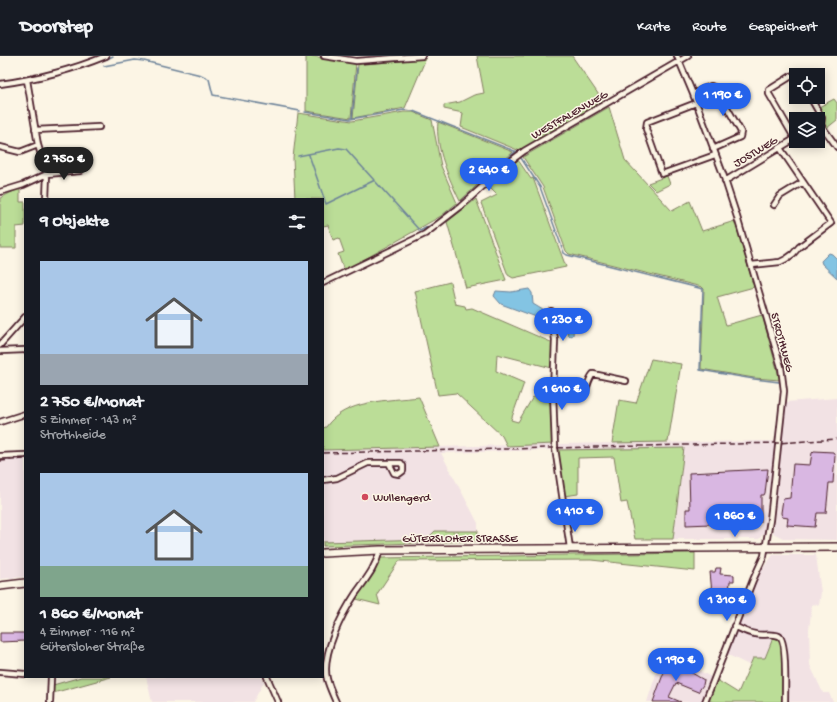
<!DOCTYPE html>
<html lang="de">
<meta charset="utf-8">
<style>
body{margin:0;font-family:"Gochi Hand",sans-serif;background:#242831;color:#f1f3f6;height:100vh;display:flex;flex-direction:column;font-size:15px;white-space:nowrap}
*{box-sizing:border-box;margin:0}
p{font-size:13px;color:#9ea1a6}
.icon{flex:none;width:22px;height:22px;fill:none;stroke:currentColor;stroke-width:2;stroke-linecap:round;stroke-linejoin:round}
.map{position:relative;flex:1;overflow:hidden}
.sheet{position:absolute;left:24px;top:142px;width:300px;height:480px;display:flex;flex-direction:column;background:#171b24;border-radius:0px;box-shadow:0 2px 10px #0003}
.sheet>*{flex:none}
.fabs{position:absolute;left:789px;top:12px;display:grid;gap:8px}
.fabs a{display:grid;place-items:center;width:36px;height:36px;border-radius:0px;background:#171b24;box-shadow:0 2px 10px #0003;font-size:20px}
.price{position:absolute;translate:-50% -34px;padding:0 9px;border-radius:14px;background:#2563eb;color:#fff;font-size:13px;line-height:26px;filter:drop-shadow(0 1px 2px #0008)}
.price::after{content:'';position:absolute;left:50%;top:24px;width:12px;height:9px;margin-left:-6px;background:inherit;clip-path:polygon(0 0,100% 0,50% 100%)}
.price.active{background:#222;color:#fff}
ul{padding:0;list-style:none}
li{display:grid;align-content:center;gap:8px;height:212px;padding:0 16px}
li span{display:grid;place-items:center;height:124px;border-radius:0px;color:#555}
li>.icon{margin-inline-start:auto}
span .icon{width:72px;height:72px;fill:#fffc;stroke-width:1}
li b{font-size:17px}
h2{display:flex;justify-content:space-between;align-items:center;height:48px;padding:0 16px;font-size:17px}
header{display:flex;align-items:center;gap:24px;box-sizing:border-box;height:56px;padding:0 20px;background:#171b24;border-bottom:1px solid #363941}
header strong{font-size:19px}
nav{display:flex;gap:22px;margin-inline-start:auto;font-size:14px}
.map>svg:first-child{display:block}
.built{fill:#f2e2e4}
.green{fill:#bbdd97;stroke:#827e61}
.water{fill:#83c4e3;stroke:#6c8299}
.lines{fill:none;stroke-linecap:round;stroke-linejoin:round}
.stream{stroke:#6c8299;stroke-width:1.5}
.building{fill:#d9b7e2;stroke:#4a1f2b}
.street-casing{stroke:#4a1f2b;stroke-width:8}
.secondary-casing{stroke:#4a1f2b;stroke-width:10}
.street{stroke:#fcf5e5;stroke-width:4.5}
.secondary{stroke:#fcf5e5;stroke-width:7}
.rail{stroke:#4a1f2b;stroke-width:1.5;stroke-dasharray:6 3;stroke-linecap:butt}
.poi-dot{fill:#d1495b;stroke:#fcf5e5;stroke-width:1.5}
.labels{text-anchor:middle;stroke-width:3;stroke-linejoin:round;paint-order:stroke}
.street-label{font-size:12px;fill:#4a1f2b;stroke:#fcf5e5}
.poi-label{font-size:12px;fill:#4a1f2b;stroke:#fcf5e5;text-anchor:start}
</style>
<header>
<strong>Doorstep</strong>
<nav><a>Karte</a><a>Route</a><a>Gespeichert</a></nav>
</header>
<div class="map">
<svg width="837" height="646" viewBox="0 0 837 646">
<rect width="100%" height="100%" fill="#fcf5e5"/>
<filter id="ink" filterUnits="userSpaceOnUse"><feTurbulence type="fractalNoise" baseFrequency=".025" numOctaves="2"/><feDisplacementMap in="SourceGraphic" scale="8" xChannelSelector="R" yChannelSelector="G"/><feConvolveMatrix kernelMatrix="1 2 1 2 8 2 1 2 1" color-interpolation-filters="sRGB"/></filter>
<g filter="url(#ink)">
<!-- built -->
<path class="built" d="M837,342V484L785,483L773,477L786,346Z
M775,385L764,477L759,483H673L684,392L557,394V388Z
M554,388V394L441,397L478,467V475H435L427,483L323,486V394Z
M25,400V521L0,523V401Z
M773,499H816L821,537L819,549L812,548L809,574L810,609L823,637H829L833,646H782V589L773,582L765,602H753L749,609L726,598L758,519Z
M669,598L711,621L702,646H647L656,618Z
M146,621H262L264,626L253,646H152Z"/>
<!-- green -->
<path class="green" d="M306,0C323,0 339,6 356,7L351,62L306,55Z
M477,0H572L603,45L520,95L461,71L463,57L444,53V49L460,46L474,39L484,37Z
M426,2L405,52L353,62L358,8L391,6Z
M834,43L837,47V64L827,72L824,67L825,62L819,51Z
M609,51L625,104L672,155L690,145L702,175L735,165L754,231L717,241L726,269L762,259L780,324L754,322L701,313L704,233L702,231L569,198L566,195L543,131L523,101Z
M404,56H413L432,64L441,110L457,147L441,160L344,215L338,198L344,196L339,182L333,184L328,169L323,170V143H295L293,102L298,57L352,65Z
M438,66L513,96L460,145C449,123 435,91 438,66Z
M518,104L531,123L533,122L566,211L513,222L508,219L481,147L497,139L488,130Z
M667,120L670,128L656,135L648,127Z
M20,132V146H25V170L16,171V192H0V142Z
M476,143L506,224L466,232L447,166Z
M450,226L455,248L465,250L466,253L472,252L553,287L552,312L497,298L496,315L524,327L511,364L518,366L533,341L552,346L554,388L507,390L502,380L456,337L438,339L415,235Z
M651,303L681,308L668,386L612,387L619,344L636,347Z
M419,341L440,391L323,394V372L326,371C345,343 389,345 419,341Z
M684,392L673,483H635L627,446L621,447L614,401L578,402V438L564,440L557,394Z
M435,475H478L477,485L323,490V486L427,483Z
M695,497V515L591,504L399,505L377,538L380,549L356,543L374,517L381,502Z
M773,582L778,583L782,589V646H713L709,644L717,624L738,637L753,602H765Z
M81,621H111L53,637V629Z"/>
<!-- water -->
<path class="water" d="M829,197L832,198L837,203V222L822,208L821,205Z
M529,233L532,237L533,248L543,254L545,257L543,261L539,262L501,248L494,240L496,235L511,236Z
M570,258C574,265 574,272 573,279L571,280L568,279L564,264L566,260Z"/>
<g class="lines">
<!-- stream -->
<path class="stream" d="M107,3L113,0
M104,10L135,4L144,5L201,19L209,23L213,39L300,55
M44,18L73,10
M0,25L11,24
M305,56L350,63L404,54L413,55L517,96
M352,62L357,12
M309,99L326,148L375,124
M298,100L339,92L346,93L420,175L433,168L457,149
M521,102L540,131L564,197L567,199L703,233L700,314L754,323L779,326
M461,146L516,95"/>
</g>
<!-- building -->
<path class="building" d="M814,395L833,396L835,399L833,427H829L826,457H817L815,471L787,469L788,462L782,461L781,457L783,443L790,442L793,408L810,409L812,397Z
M768,413L765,437L764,439H761V466L686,469V453H690L689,417Z
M716,512H721L720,518L734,519V525H730L729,537H712L710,516H715Z
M0,577H25V585L0,586Z
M671,605L704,624L703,629L698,636L676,627L669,641L681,646H653L665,613L666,614Z"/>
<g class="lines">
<!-- street casing -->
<g class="street-casing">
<path id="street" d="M324,0L356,5L422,0
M677,0L693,38L723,118L737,161L781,311L784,335L770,464L764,500L753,524L705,646
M27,24L38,89L47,118L46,143
M0,28C37,23 72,14 106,0
M693,38L711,30L716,32L741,76L740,81L713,93
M810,41L822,62L821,69L837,91
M696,47L647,66L646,73L662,118L715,99
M35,74L99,71
M795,83L769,38V34L793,19L796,20
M0,91L20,96L38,89
M725,125L796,82
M0,136L23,129L47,118L80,115
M774,149L780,140L803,126
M751,209L780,206L786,203L793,198L799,191L831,167L780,92
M323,227L425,178L460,151L512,104L524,95L688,0
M551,255L555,284L553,336L555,392L570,492
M0,289L25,261
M0,295L25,294
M553,336L582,340C588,334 587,325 593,318L626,325
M0,366L25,358
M0,400L25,399
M323,424L337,422L368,407H401L403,410V415L399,418L394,417L389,407
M734,570C741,573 747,577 755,578C762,580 771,577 779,580C787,583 785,636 785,646
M0,616L25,618
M267,621L278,646
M50,646L51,621
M336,646C333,639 329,631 327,623C321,598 342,558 356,537C366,523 376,511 380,494"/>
</g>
<!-- secondary casing -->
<g class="secondary-casing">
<path id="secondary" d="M323,497L380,494L837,491
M0,530L25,527"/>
</g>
<!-- street -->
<use href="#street" class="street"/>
<!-- secondary -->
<use href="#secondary" class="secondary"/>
<!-- rail -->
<path class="rail" d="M323,397L778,387L837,383
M0,405L25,403"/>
</g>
</g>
<!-- markers -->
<circle class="poi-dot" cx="365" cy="441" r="4"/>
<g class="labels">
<!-- street labels -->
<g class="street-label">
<text transform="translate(569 58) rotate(-30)" y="4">WESTFALENWEG</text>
<text transform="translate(755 95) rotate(-31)" y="4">JOSTWEG</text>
<text transform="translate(783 286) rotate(75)" y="4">STROTHWEG</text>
<text x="460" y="486">GÜTERSLOHER STRASSE</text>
</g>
<!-- poi labels -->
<g class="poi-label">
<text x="373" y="445">Wullengerd</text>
</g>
</g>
</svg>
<div class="fabs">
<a><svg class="icon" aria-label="locate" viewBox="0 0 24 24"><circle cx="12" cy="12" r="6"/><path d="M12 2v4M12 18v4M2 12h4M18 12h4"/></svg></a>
<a><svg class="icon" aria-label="layers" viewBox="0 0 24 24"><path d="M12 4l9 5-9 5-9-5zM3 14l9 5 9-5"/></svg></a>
</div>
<b class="price" style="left:723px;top:61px">1 190 €</b>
<b class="price active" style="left:64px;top:125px">2 750 €</b>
<b class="price" style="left:489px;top:136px">2 640 €</b>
<b class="price" style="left:563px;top:286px">1 230 €</b>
<b class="price" style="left:562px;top:355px">1 610 €</b>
<b class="price" style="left:575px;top:477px">1 410 €</b>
<b class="price" style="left:735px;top:482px">1 860 €</b>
<b class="price" style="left:727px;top:566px">1 310 €</b>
<b class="price" style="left:676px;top:626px">1 190 €</b>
<section class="sheet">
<h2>9 Objekte<svg class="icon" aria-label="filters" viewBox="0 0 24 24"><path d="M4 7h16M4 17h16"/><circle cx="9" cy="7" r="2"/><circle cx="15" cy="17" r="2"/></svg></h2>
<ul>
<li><span style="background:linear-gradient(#a9c7e8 75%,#9aa5b1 0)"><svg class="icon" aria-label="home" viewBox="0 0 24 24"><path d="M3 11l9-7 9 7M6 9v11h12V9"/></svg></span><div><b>2 750 €/Monat</b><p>5 Zimmer · 143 m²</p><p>Strothheide</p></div></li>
<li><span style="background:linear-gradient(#a9c7e8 75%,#7fa58c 0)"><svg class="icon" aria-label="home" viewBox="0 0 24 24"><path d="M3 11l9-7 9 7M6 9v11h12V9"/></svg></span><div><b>1 860 €/Monat</b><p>4 Zimmer · 116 m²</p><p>Gütersloher Straße</p></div></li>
</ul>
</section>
</div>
